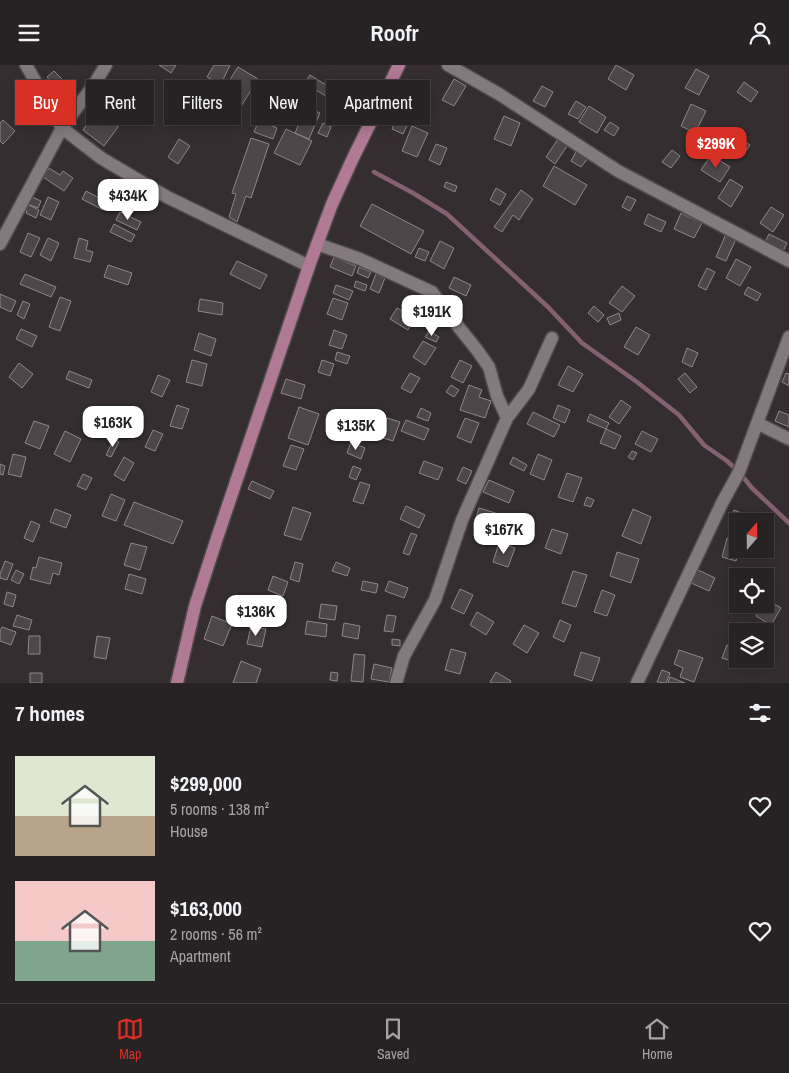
<!DOCTYPE html>
<meta charset="utf-8">
<style>
body{margin:0;font-family:"Archivo Narrow",sans-serif;background:#2f2a2c;color:#f1f3f6;height:100vh;display:flex;flex-direction:column;font-size:19px;white-space:nowrap}
*{box-sizing:border-box;margin:0}
p{font-size:16px;color:#a4a4a6}
.icon{flex:none;width:28px;height:28px;fill:none;stroke:currentColor;stroke-width:2;stroke-linecap:round;stroke-linejoin:round}
.map{position:relative;height:618px;overflow:hidden}
.side{display:flex;flex-direction:column;background:#272224;flex:1}
.side>*{flex:none}
.top-card{position:absolute;left:15px;top:15px;width:500px;height:45px;display:flex;gap:10px}
.needle{width:32px;rotate:20deg}
.fabs{position:absolute;left:729px;top:448px;display:grid;gap:10px}
.fabs a{display:grid;place-items:center;width:45px;height:45px;border-radius:0px;background:#272224;box-shadow:0 2px 12px #0003,0 0 0 1px #433f41;font-size:25px}
.price{position:absolute;translate:-50% -42px;padding:0 11px;border-radius:10px;background:#fff;color:#222;font-size:16px;line-height:32px;filter:drop-shadow(0 1px 2px #0008)}
.price::after{content:'';position:absolute;left:50%;top:30px;width:15px;height:11px;margin-left:-8px;background:inherit;clip-path:polygon(0 0,100% 0,50% 100%)}
.price.selected{background:#d93025;color:#fff}
ul{padding:0;list-style:none}
li{display:flex;align-items:center;gap:15px;height:125px;padding:0 15px}
li span{display:grid;place-items:center;flex:none;width:140px;height:100px;border-radius:0px;color:#555}
li>.icon{margin-inline-start:auto}
span .icon{width:60px;height:60px;fill:#fffc;stroke-width:1}
li b{font-size:21px}
h2{display:flex;justify-content:space-between;align-items:center;height:60px;padding:0 15px;font-size:21px}
.tag{padding:0 18px;border-radius:0px;background:#272224;box-shadow:0 2px 12px #0003,0 0 0 1px #433f41;font-size:18px;line-height:45px}
.tag.selected{background:#d93025;color:#fff}
header{display:flex;justify-content:space-between;align-items:center;height:65px;padding:0 15px;background:#272224;font-size:22px;font-weight:700}
.menu{display:flex;justify-content:space-around;align-items:center;height:70px;border-top:1px solid #433f41;background:#272224;font-size:14px;color:#a4a4a6}
.menu a{display:grid;justify-items:center;gap:2px}
.menu .selected{color:#d93025}
.map>svg:first-child{display:block}
.lines{fill:none;stroke-linecap:round;stroke-linejoin:round}
.stream{stroke:#846071;stroke-width:4.5}
.building{fill:#4e474a;stroke:#8e868a}
.street-casing{stroke:#4f4a4c;stroke-width:15}
.primary-casing{stroke:#4f4a4c;stroke-width:15}
.street{stroke:#827a7d;stroke-width:12}
.primary{stroke:#b07994;stroke-width:12}
</style>
<header><svg class="icon" aria-label="menu" viewBox="0 0 24 24"><path d="M4 6h16M4 12h16M4 18h16"/></svg>Roofr<svg class="icon" aria-label="person" viewBox="0 0 24 24"><circle cx="12" cy="8" r="4"/><path d="M4 21q1-7 8-7t8 7"/></svg></header>
<div class="map">
<svg width="789" height="618" viewBox="0 0 789 618">
<rect width="100%" height="100%" fill="#342e30"/>
<g class="lines">
<!-- stream -->
<path class="stream" d="M374,107L413,128L447,149L548,242L582,278L637,317L679,350L704,380L727,396L739,407L752,423L789,458"/>
</g>
<!-- building -->
<path class="building" d="M159,0H176L171,8Z
M214,0H230L221,19L207,12Z
M616,0L634,10L626,25L608,14Z
M238,2L258,14L240,43L220,30Z
M696,4L709,11L699,30L685,23Z
M54,6L65,17L57,24L47,12Z
M310,10L337,27L332,35L305,18Z
M454,14L466,21L454,41L442,35Z
M744,17L758,27L751,37L737,27Z
M542,21L553,27L545,42L533,36Z
M202,34L213,41L204,56L193,50Z
M405,36L418,44L412,51L400,43Z
M576,36L586,42L578,54L568,49Z
M691,39L706,46L695,68L681,61Z
M125 47a6 6 0 1 1 12 0a6 6 0 1 1-12 0Z
M589,41L606,52L597,68L579,57Z
M306,42L320,48L309,74L295,68Z
M504,51L520,58L511,81L494,74Z
M105,52L118,62L104,81L83,65L90,55L98,61Z
M396,54L408,59L403,69L392,64Z
M3,55L15,66L3,79L0,76V58Z
M259,55L277,63L273,74L254,67Z
M610,57L619,63L614,71L604,65Z
M323,58L331,62L327,72L318,68Z
M412,61L428,68L417,92L402,86Z
M286,64L312,76L300,100L274,88Z
M734,69L750,80L744,89L728,78Z
M251,73L269,79L251,133L246,131L237,157L229,152L236,129L232,128Z
M179,74L190,81L178,99L168,92Z
M558,74L567,81L555,99L546,92Z
M436,79L447,83L440,100L429,95Z
M577,85L588,93L581,102L571,96Z
M672,85L680,91L671,103L662,97Z
M711,90L730,102L720,117L701,105Z
M554,101L587,120L575,140L543,121Z
M49,103L60,110L63,106L73,113L64,126L43,112Z
M730,114L743,122L731,142L718,133Z
M446,117L457,121L455,127L444,122Z
M109,118L118,123L112,133L104,128Z
M496,123L506,129L500,140L490,135Z
M521,125L533,134L519,155L513,150L502,167L494,162Z
M86,126L107,137L103,145L82,134Z
M30,131L41,136L38,143L27,139Z
M627,131L636,135L630,146L622,142Z
M48,132L59,137L51,155L40,150Z
M123,134L133,140L129,146L119,141Z
M27,139L39,145L36,153L26,148L27,145L25,144Z
M372,139L424,166L411,189L360,161Z
M771,142L784,150L773,167L760,158Z
M120,147L141,157L137,165L116,155Z
M681,148L702,158L694,173L674,164Z
M648,149L666,157L661,167L644,159Z
M114,159L135,170L131,177L110,167Z
M28,168L40,173L31,192L20,187Z
M726,169L736,174L726,196L716,192Z
M769,169L787,178L783,186L765,177Z
M48,173L59,178L51,196L40,190Z
M79,173L88,176L86,185L93,187L90,197L74,193Z
M440,176L454,183L444,204L430,196Z
M419,183L429,187L425,196L415,192Z
M334,192L356,201L352,211L330,202Z
M736,194L751,202L740,221L726,213Z
M237,196L267,210L260,224L230,209Z
M108,200L132,208L128,220L104,212Z
M359,202L371,207L368,213L357,208Z
M707,203L715,207L706,225L698,221Z
M25,209L56,222L51,232L20,219Z
M376,209L385,213L379,228L370,224Z
M454,212L471,220L466,231L449,223Z
M356,216L367,220L365,226L354,222Z
M336,220L353,226L349,235L333,228Z
M622,221L635,231L622,247L609,238Z
M748,222L761,229L757,236L744,229Z
M0,229L16,236L11,247L0,242Z
M414,230L424,235L421,241L411,236Z
M60,232L71,236L60,266L49,262Z
M333,233L348,238L342,255L327,249Z
M200,234L223,238L222,250L198,246Z
M23,236L30,239L24,254L17,250Z
M594,241L604,250L598,257L588,248Z
M397,243L414,253L408,265L390,254Z
M619,248L621,255L610,260L607,253Z
M636,262L650,270L638,290L624,282Z
M21,264L37,271L32,282L16,274Z
M334,265L347,270L342,284L329,280Z
M429,266L439,272L436,277L425,272Z
M199,268L216,274L211,291L194,285Z
M423,276L436,283L425,300L413,292Z
M687,283L698,288L692,302L682,297Z
M337,287L350,291L347,299L335,295Z
M192,295L207,299L202,321L186,317Z
M322,295L334,299L330,311L318,307Z
M460,295L472,301L463,318L451,312Z
M19,298L33,309L22,323L9,312Z
M568,301L583,309L573,327L558,320Z
M69,306L92,315L89,323L66,314Z
M410,308L420,313L411,328L401,323Z
M685,308L697,322L690,328L678,314Z
M786,308L789,309V321L782,317Z
M158,310L170,315L162,332L151,327Z
M286,314L305,320L301,334L281,328Z
M451,320L459,325L454,332L446,327Z
M469,320L482,325L479,332L491,336L485,353L460,345Z
M621,335L631,342L619,359L609,352Z
M177,340L189,344L182,364L170,361Z
M558,340L570,345L565,358L553,353Z
M299,342L319,349L308,380L288,373Z
M421,343L431,348L428,356L417,352Z
M126,346L138,351L133,364L121,359Z
M779,346L789,350V362L775,356Z
M533,347L560,360L554,372L527,359Z
M590,349L609,358L606,364L587,356Z
M387,353L400,357L393,376L380,372Z
M465,353L479,358L471,378L457,372Z
M406,355L429,364L424,375L401,366Z
M34,356L49,361L40,384L25,378Z
M606,364L621,371L615,384L600,378Z
M153,365L163,369L155,386L145,382Z
M65,366L81,374L70,397L54,389Z
M642,366L658,374L651,387L635,379Z
M114,374L119,377L111,392L106,390Z
M351,377L365,383L361,394L347,388Z
M291,380L304,384L296,405L283,401Z
M632,386L637,388L633,395L628,392Z
M13,389L26,392L21,412L8,409Z
M538,389L552,395L544,415L530,409Z
M124,392L134,398L124,416L114,410Z
M513,392L527,400L524,406L510,399Z
M424,396L443,403L438,415L419,408Z
M0,399L5,401L3,410L0,409Z
M353,401L361,404L356,415L349,412Z
M463,402L472,406L466,419L457,415Z
M567,408L582,413L573,437L558,432Z
M83,409L92,413L86,425L77,421Z
M489,415L514,426L509,438L483,427Z
M252,416L274,426L270,434L248,424Z
M360,417L370,420L363,439L353,436Z
M111,429L125,435L116,456L102,451Z
M587,432L594,435L591,442L584,440Z
M134,437L183,456L173,479L124,460Z
M406,441L425,450L419,463L400,454Z
M293,442L311,448L301,475L284,470Z
M479,443L502,450L496,467L474,460Z
M55,444L71,450L66,463L50,457Z
M633,444L651,452L641,479L622,471Z
M734,445L749,451L747,456H738V465L728,462Z
M31,456L40,460L33,477L24,473Z
M552,464L568,469L561,489L545,483Z
M411,468L417,470L409,490L403,488Z
M727,473L738,476V484H740L736,496L722,492Z
M131,478L147,482L140,505L124,500Z
M499,478L515,483L508,502L493,497Z
M617,487L639,494L631,518L610,511Z
M39,492L62,498L59,510L53,508L50,519L30,514L33,502L36,503Z
M5,496L13,499L7,515L0,513V509Z
M295,497L303,499L299,517L290,514Z
M336,497L350,503L347,511L332,506Z
M696,504L715,513L709,526L689,517Z
M16,505L24,509L19,519L11,515Z
M573,506L587,510L576,542L562,538Z
M129,509L146,514L142,529L125,524Z
M273,511L288,517L283,531L268,525Z
M363,516L378,519L376,528L361,525Z
M389,516L408,523L404,533L385,526Z
M460,524L473,530L464,549L451,543Z
M602,525L615,530L607,551L594,547Z
M7,527L16,530L13,542L4,539Z
M766,534L781,543L771,560L756,551L763,539H765Z
M321,539L337,541L335,555L319,553Z
M477,547L494,557L486,570L470,560Z
M17,550L32,555L29,565L13,561Z
M387,550L396,551L393,567L384,566Z
M212,551L232,559L223,581L204,574Z
M560,555L571,560L564,577L553,572Z
M307,556L327,559L326,572L305,569Z
M344,558L360,561L358,574L342,571Z
M524,560L539,568L527,588L513,579Z
M251,561L266,564L262,582L247,579Z
M2,562L16,567L11,580L0,576V567Z
M29,571H40V589H28Z
M97,571L110,573L106,594L94,592Z
M392,574L400,575V581L392,580Z
M727,580L738,584V594H740L738,598L722,593Z
M451,584L466,588L460,609L445,605Z
M679,585L703,593L694,617L680,612L683,603L674,599Z
M581,587L600,593L592,616L574,610Z
M354,589L365,590L363,617L351,616Z
M241,596L261,604L256,618H233Z
M374,599L392,603L389,617L371,614Z
M662,605L670,608L666,618L657,617Z
M331,607L338,608L337,616L330,615Z
M496,607L511,616L510,618H492L490,617Z
M30,608H42V618H30Z
M670,612L685,618H668Z"/>
<g class="lines">
<!-- street casing -->
<g class="street-casing">
<path id="street" d="M26,0L62,63L101,93L167,132L309,201
M448,0L499,29L618,106L789,196
M0,179L62,63L95,18L106,0
M317,179L360,194L432,227L457,260L477,285L489,302L497,331L507,353
M757,358L789,374
M396,618L404,591L435,535L462,455L507,353L529,324L552,273
M637,618L722,438L739,407L789,272"/>
</g>
<!-- primary casing -->
<g class="primary-casing">
<path id="primary" d="M177,618L195,541L217,473L309,201L332,139L353,93L399,0"/>
</g>
<!-- street -->
<use href="#street" class="street"/>
<!-- primary -->
<use href="#primary" class="primary"/>
</g>
</svg>
<div class="fabs">
<a><svg class="needle" viewBox="-14 -14 28 28"><path d="M0-13l5 13h-10z" fill="#e53935"/><path d="M0 13l5-13h-10z" fill="#a4a4a6"/></svg></a>
<a><svg class="icon" aria-label="locate" viewBox="0 0 24 24"><circle cx="12" cy="12" r="6"/><path d="M12 2v4M12 18v4M2 12h4M18 12h4"/></svg></a>
<a><svg class="icon" aria-label="layers" viewBox="0 0 24 24"><path d="M12 4l9 5-9 5-9-5zM3 14l9 5 9-5"/></svg></a>
</div>
<b class="price selected" style="left:716px;top:104px">$299K</b>
<b class="price" style="left:128px;top:156px">$434K</b>
<b class="price" style="left:432px;top:272px">$191K</b>
<b class="price" style="left:113px;top:383px">$163K</b>
<b class="price" style="left:356px;top:386px">$135K</b>
<b class="price" style="left:504px;top:490px">$167K</b>
<b class="price" style="left:256px;top:572px">$136K</b>
<div class="top-card">
<a class="tag selected">Buy</a>
<a class="tag">Rent</a>
<a class="tag">Filters</a>
<a class="tag">New</a>
<a class="tag">Apartment</a>
</div>
</div>
<section class="side">
<h2>7 homes<svg class="icon" aria-label="filters" viewBox="0 0 24 24"><path d="M4 7h16M4 17h16"/><circle cx="9" cy="7" r="2"/><circle cx="15" cy="17" r="2"/></svg></h2>
<ul>
<li><span style="background:linear-gradient(#dfe7d0 60%,#b9a48a 0)"><svg class="icon" aria-label="home" viewBox="0 0 24 24"><path d="M3 11l9-7 9 7M6 9v11h12V9"/></svg></span><div><b>$299,000</b><p>5 rooms · 138 m²</p><p>House</p></div><svg class="icon" aria-label="heart" viewBox="0 0 24 24"><path d="M12 20l-8-8c-3-5 5-10 8-4 3-6 11-1 8 4z"/></svg></li>
<li><span style="background:linear-gradient(#f6c9c9 60%,#7fa58c 0)"><svg class="icon" aria-label="home" viewBox="0 0 24 24"><path d="M3 11l9-7 9 7M6 9v11h12V9"/></svg></span><div><b>$163,000</b><p>2 rooms · 56 m²</p><p>Apartment</p></div><svg class="icon" aria-label="heart" viewBox="0 0 24 24"><path d="M12 20l-8-8c-3-5 5-10 8-4 3-6 11-1 8 4z"/></svg></li>
</ul>
</section>
<nav class="menu">
<a class="selected"><svg class="icon" aria-label="map" viewBox="0 0 24 24"><path d="M3 6l6-2 6 2 6-2v14l-6 2-6-2-6 2zM9 4v14M15 6v14"/></svg>Map</a>
<a><svg class="icon" aria-label="saved" viewBox="0 0 24 24"><path d="M7 4h10v16l-5-4-5 4z"/></svg>Saved</a>
<a><svg class="icon" aria-label="home" viewBox="0 0 24 24"><path d="M3 11l9-7 9 7M6 9v11h12V9"/></svg>Home</a>
</nav>
